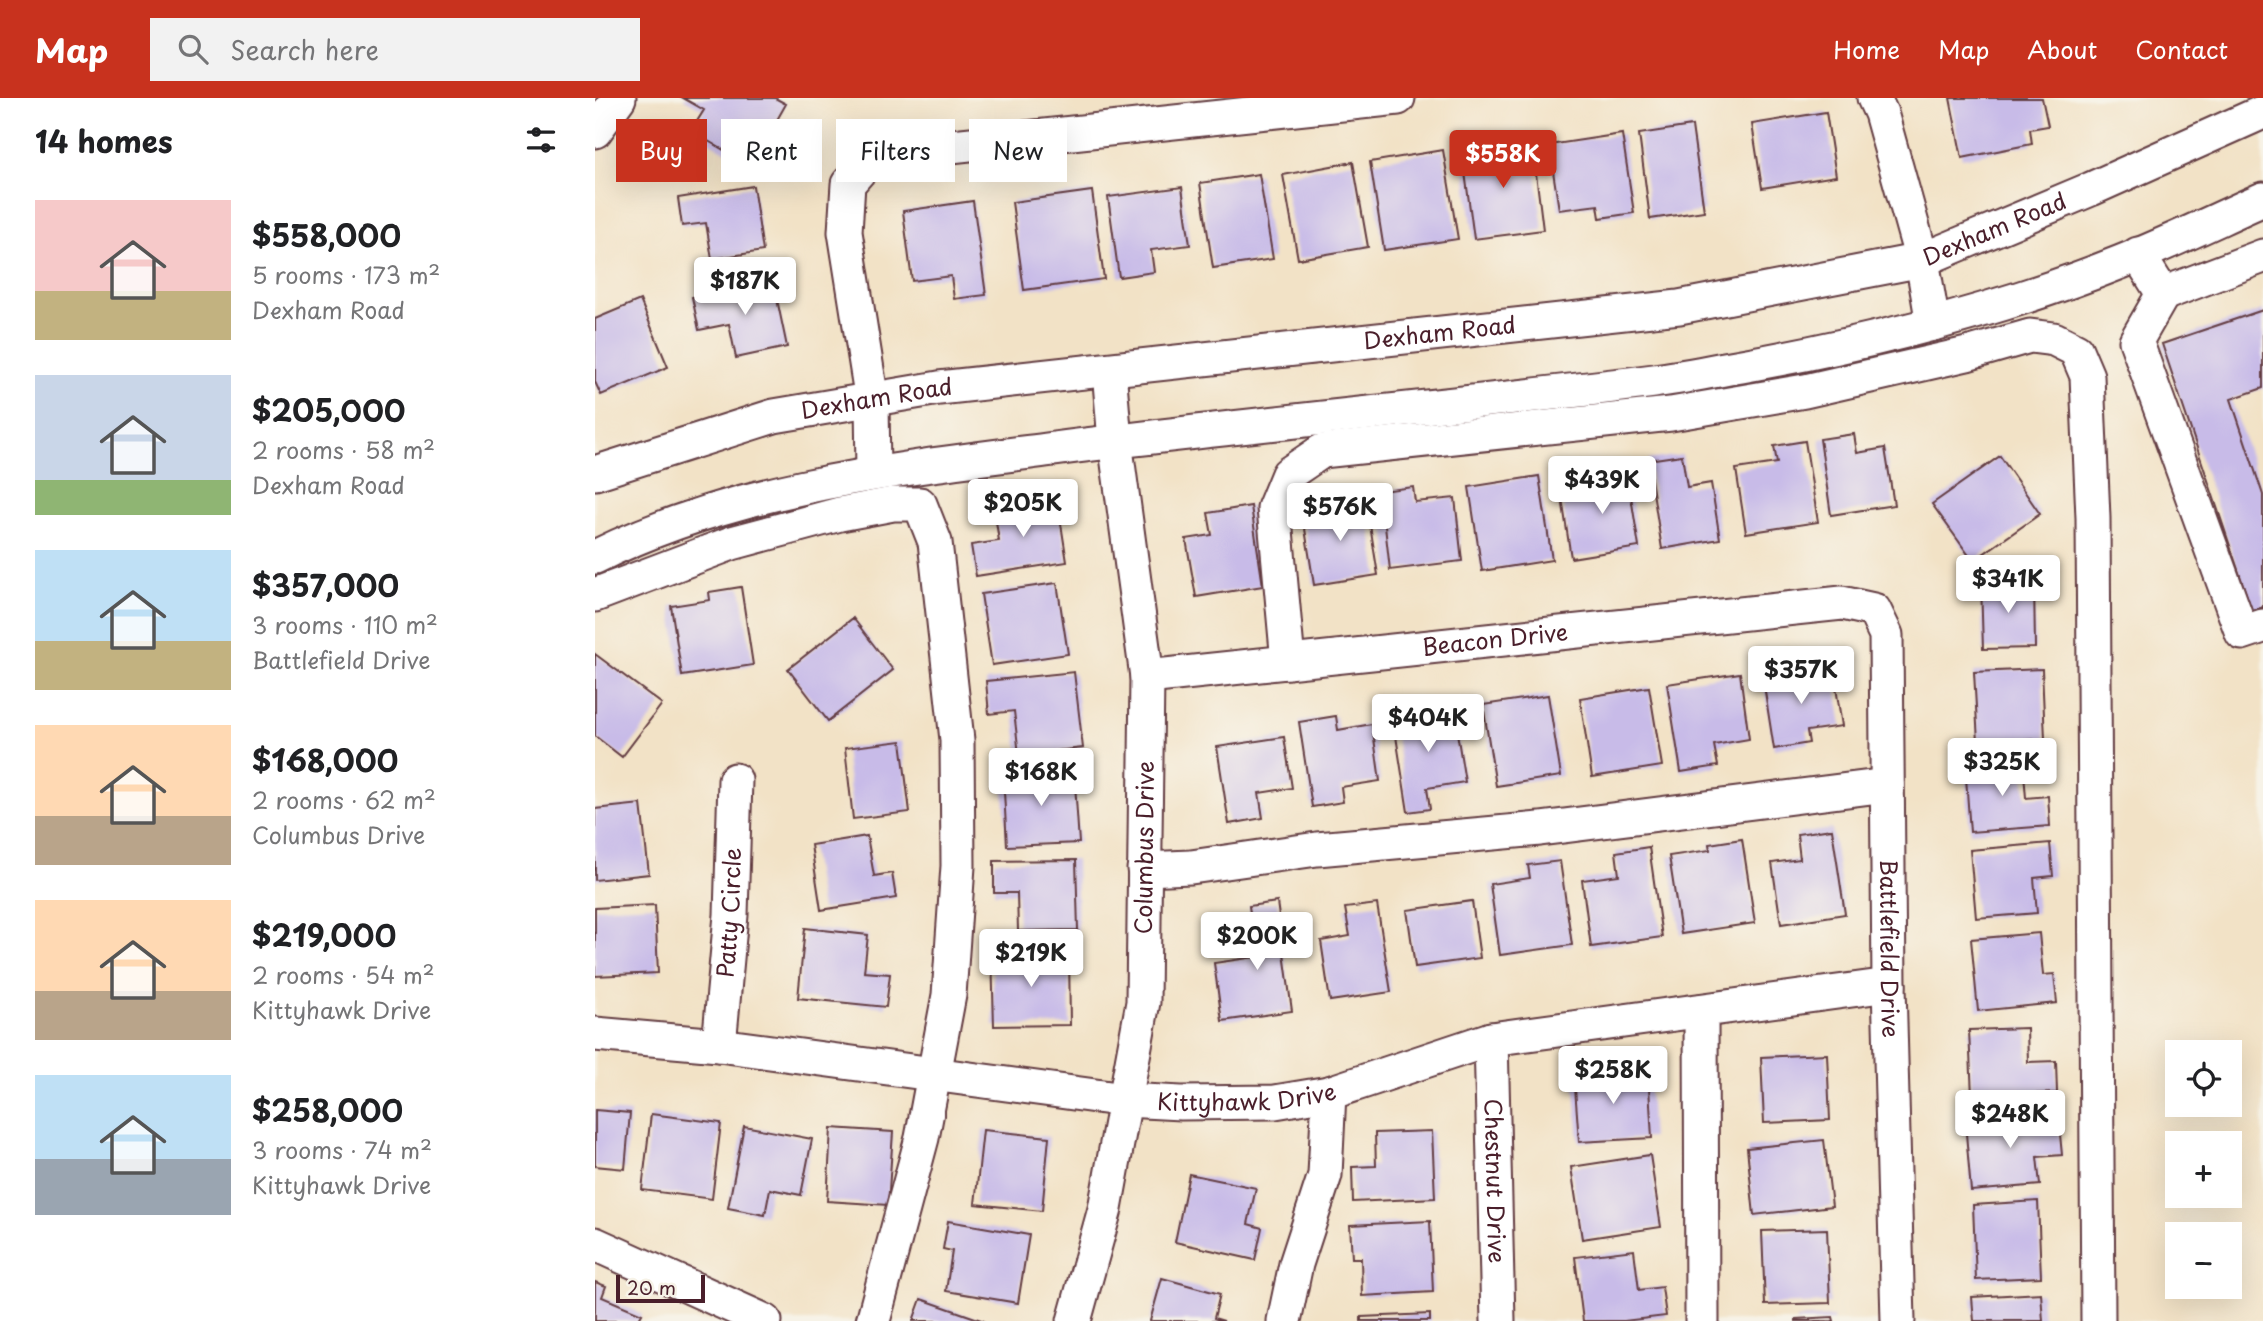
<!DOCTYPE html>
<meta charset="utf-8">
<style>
body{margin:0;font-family:"Playpen Sans",sans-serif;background:#f2f2f2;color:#202124;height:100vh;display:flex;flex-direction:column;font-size:26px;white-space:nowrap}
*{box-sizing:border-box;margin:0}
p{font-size:23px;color:#757577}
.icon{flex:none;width:38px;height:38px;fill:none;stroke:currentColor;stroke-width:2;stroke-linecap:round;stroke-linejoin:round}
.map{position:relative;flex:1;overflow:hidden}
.sheet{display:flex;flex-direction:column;background:#fff;width:595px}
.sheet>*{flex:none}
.hud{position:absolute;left:21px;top:21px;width:665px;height:63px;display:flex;gap:14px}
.buttons{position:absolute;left:1570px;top:942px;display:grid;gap:14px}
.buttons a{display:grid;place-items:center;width:77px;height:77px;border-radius:0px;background:#fff;box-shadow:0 7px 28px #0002;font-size:35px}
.scale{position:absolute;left:21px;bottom:18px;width:89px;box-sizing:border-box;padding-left:7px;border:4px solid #4a1f2b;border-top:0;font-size:19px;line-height:24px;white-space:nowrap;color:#4a1f2b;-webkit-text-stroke:5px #f7f3e8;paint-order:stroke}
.price{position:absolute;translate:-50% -60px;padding:0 16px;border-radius:7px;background:#fff;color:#222;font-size:23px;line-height:46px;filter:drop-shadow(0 2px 4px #0008)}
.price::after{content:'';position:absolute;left:50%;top:42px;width:21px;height:16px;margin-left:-10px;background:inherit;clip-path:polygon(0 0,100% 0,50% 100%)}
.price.current{background:#c8321e;color:#fff}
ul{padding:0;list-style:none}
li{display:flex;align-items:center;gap:21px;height:175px;padding:0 35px}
li span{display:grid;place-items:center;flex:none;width:196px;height:140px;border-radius:0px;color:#555}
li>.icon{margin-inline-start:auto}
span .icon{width:84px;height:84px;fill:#fffc;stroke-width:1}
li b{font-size:30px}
h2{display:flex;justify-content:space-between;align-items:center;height:84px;padding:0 35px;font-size:30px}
.pill{padding:0 24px;border-radius:0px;background:#fff;box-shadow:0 7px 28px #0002;font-size:24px;line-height:63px}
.pill.current{background:#c8321e;color:#fff}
header{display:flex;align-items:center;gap:42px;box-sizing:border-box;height:98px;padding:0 35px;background:#c8321e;color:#fff}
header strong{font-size:33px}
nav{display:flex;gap:38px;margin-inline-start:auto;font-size:24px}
.search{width:490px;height:63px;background:#f2f2f2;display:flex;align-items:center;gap:18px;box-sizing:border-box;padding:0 24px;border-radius:0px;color:#757577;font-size:26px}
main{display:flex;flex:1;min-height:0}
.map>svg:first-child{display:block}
.building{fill:#c8bbe8}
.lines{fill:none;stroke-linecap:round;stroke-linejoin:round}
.minor-casing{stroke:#633c42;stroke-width:37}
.minor{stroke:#fff;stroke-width:33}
.labels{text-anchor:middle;stroke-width:7;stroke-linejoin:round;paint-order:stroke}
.street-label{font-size:23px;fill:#4a1f2b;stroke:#f7f3e8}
</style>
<header>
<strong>Map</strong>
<div class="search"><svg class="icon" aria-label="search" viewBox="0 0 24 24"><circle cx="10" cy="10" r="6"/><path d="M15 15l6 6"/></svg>Search here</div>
<nav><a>Home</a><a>Map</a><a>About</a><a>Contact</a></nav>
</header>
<main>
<section class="sheet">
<h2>14 homes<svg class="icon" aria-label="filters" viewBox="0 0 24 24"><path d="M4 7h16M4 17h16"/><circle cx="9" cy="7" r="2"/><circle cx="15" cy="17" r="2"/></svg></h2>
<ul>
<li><span style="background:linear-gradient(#f6c9c9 65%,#c2b280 0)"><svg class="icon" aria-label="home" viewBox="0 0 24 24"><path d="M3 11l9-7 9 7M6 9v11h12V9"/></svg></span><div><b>$558,000</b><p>5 rooms · 173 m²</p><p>Dexham Road</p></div></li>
<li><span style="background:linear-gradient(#c9d6e8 75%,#8fb573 0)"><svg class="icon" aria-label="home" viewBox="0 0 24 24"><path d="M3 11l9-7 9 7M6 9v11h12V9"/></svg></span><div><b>$205,000</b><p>2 rooms · 58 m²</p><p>Dexham Road</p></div></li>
<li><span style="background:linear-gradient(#bfe0f5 65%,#c2b280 0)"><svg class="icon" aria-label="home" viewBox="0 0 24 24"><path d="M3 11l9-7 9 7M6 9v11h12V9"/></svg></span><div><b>$357,000</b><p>3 rooms · 110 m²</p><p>Battlefield Drive</p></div></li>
<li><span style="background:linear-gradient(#ffd9b3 65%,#b9a48a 0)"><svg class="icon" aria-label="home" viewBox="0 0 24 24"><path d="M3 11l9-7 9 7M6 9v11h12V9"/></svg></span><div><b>$168,000</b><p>2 rooms · 62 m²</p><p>Columbus Drive</p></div></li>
<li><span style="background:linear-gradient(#ffd9b3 65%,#b9a48a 0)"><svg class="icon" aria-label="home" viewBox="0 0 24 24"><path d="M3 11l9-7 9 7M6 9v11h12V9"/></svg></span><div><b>$219,000</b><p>2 rooms · 54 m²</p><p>Kittyhawk Drive</p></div></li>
<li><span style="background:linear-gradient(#bfe0f5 60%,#9aa5b1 0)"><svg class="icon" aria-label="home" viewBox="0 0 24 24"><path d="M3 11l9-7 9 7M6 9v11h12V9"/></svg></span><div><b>$258,000</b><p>3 rooms · 74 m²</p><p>Kittyhawk Drive</p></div></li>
</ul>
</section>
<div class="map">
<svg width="1668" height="1223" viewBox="0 0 1668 1223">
<rect width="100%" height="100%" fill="#f7f3e8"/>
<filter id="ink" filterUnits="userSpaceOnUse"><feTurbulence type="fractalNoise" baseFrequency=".0143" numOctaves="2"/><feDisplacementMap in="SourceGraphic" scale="14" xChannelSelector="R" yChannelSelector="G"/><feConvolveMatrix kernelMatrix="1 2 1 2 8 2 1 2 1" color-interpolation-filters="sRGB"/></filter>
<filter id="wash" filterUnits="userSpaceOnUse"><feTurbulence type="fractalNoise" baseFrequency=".00686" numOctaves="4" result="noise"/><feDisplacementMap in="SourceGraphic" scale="28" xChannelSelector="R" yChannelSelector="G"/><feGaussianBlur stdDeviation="1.57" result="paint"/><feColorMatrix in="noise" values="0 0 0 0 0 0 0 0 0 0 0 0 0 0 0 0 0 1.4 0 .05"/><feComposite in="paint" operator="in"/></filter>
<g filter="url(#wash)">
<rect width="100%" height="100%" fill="#f2e2c6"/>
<g id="blocks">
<!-- building -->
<path class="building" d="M88,0H180L191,6L174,36L163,29L144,61L96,33L109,12Z
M1355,0H1447L1453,28L1435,31L1437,46L1367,60Z
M1231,14L1241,78L1167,90L1157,26Z
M1097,28L1109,113L1055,121L1044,36Z
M1027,36L1039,115L1005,120L1003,107L964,112L954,47Z
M937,43L948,132L879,141L867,52Z
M848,52L863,141L789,152L775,64Z
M758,64L773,149L703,161L688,77Z
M664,76L678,161L618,170L605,85Z
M158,88L168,153L117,161L111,125L87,128L83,100Z
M587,89L595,147L556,152L559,174L524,179L513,99Z
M497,93L509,181L429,192L417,104Z
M378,103L391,197L359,201L356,178L317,183L308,113Z
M178,182L192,249L141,260L134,226L104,232L97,199Z
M45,202L73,269L6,297L0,284V221Z
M1668,212V290L1636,301L1668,397V509L1657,513L1567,246Z
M1259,336L1262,355L1290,350L1299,407L1236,417L1225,341Z
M1210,343L1223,424L1151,435L1141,371L1182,365L1179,348Z
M1087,357L1092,389L1116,385L1125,441L1067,451L1053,362Z
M1405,358L1445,416L1378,463L1337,406Z
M1031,367L1044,449L976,460L967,400L1002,395L998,372Z
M944,378L957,462L887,473L874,389Z
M818,389L820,404L860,400L867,463L795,472L786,393Z
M462,400L472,464L381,478L376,447L404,443L399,410Z
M771,402L783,477L719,487L707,412Z
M656,408L668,488L601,499L591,441L617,437L613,415Z
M1439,483L1440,550L1388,551L1386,484Z
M462,485L473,556L397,567L386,496Z
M146,489L158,567L87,578L76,508L115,502L114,494Z
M258,520L298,572L233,623L193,571Z
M0,556L67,606L27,659L0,638Z
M1238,570L1247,628L1212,633L1214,645L1179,651L1168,581Z
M1447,571L1450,641L1383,644L1379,574Z
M479,574L488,650L424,657L419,613L394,616L391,583Z
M1145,575L1154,641L1119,647L1123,668L1086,674L1072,586Z
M1054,589L1067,668L997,679L985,600Z
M953,597L966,678L901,688L888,607Z
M858,610L870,684L832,690L835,711L813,714L798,619Z
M741,618L743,632L777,626L785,683L746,689L748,704L717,709L704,624Z
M689,639L697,690L664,695L668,720L634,726L622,649Z
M306,643L315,714L258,721L250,650Z
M1428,662L1431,700L1453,698L1455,728L1375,734L1370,666Z
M479,671L484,745L412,748L408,675Z
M46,706L54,776L0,782V711Z
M1237,731L1250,816L1186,826L1177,765L1205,761L1202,736Z
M272,738L279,778L297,775L301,800L226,812L216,747Z
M1147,741L1160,825L1086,836L1074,758L1115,752L1114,746Z
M1455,745L1458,778L1439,780L1442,815L1381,820L1375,752Z
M1054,749L1067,839L996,849L987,782L1024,777L1021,754Z
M481,762L483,832L423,833L422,795H399V763Z
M965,763L977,847L905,857L895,786L935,780L933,767Z
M877,803L885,860L820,869L812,812Z
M682,804L697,913L627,923L619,865L661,859L654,808Z
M782,806L796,894L735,903L726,843L755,838L750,810Z
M60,807L63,875L0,878V810Z
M210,830L273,837L269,874L295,876L291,909L203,900Z
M1444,835L1448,877L1459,876L1462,905L1383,913L1376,841Z
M474,855L475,927L399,928L397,856Z
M1432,930L1433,964L1461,963L1462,995L1377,998L1374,932Z
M1232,956L1235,1022L1169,1025L1166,959Z
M1053,972L1057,1040L984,1044L979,976Z
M0,1012L35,1015L30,1071L0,1068Z
M56,1016L126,1025L117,1101L47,1092Z
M1463,1016L1467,1057L1442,1059L1445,1087L1376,1093L1370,1024Z
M149,1028L217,1041L206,1097L175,1091L170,1117L133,1110Z
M236,1030L298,1034L293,1107L232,1103Z
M388,1032L454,1039L447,1113L380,1106Z
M837,1033L840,1100L758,1104L757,1069L781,1068L780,1035Z
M1229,1042L1237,1108L1159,1117L1152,1050Z
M1055,1057L1066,1129L987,1141L976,1069Z
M594,1076L661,1090L653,1126L667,1130L660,1162L580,1144Z
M1443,1103L1446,1179L1381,1182L1378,1107Z
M353,1123L434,1137L423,1205L351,1193L357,1153L348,1151Z
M835,1123L838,1194L767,1198L766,1160H757L755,1127Z
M1232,1131L1235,1205L1170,1207L1167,1133Z
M1039,1152L1044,1192L1067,1189L1071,1218L1029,1223H988L980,1159Z
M567,1180L625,1196L619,1220L629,1223H555Z
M0,1184L11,1188L7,1199L47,1216L43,1223H0Z
M1446,1195L1448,1223H1379L1377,1199Z
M326,1201L389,1223H318Z
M835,1216V1223H766V1219Z
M1238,1219L1239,1223H1201V1221Z"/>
</g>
</g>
<g filter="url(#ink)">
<use href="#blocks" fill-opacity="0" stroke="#633c42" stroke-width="2"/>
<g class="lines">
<!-- minor casing -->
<g class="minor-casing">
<g id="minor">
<path d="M1279,0L1286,15L1327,162L1338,226"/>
<path d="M0,33L24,0"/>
<path d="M1543,156L1568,196L1541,243L1647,535L1668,528"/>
<path d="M1568,196L1668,158"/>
<path id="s1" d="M0,375L179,318L344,290L1084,209L1327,162L1496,91L1668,14"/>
<path d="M278,375L277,303L250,134L253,86L272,64L301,54L803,0"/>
<path d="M0,459C140,389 297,372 451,352C653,326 856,308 1059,283C1090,279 1121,272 1152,267C1280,244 1406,212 1526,164C1574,145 1621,122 1668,101"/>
<path d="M0,497L137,445L245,416L298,406H325L340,444L352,551L362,642L363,768L354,897L327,1040L278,1223"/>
<path d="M693,564L679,410L693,376L727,353L1076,316L1210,293L1372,256L1435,238L1459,241L1481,252L1492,278L1498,420L1503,1223"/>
<path id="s2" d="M552,579L1247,505L1279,512L1291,537L1294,887L1303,1223"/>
<path d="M549,771L596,769L722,751L945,731L1292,687"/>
<path d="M1106,913L1107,1223"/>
<path id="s3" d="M0,936L124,947L530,1002L586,1005L680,1004L734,995L896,941L1294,887"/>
<path id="s4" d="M896,941L903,1223"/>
<path id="s5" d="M124,947L136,817L140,682"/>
<path d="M0,1146L170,1223"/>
<path id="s6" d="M479,1223L510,1111L548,904L552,579L520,343L514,272"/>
<path d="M689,1223L701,1166L730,1077L734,995"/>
</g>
</g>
<!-- minor -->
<use href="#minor" class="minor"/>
</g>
</g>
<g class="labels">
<!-- street labels -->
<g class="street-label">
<text dy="8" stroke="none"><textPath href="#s1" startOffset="1426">Dexham Road</textPath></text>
<text dy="8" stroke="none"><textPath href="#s1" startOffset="859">Dexham Road</textPath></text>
<text dy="8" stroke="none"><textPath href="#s1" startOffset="292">Dexham Road</textPath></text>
<text dy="8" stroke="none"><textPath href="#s2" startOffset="350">Beacon Drive</textPath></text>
<text dy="8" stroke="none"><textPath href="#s6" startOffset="481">Columbus Drive</textPath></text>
<text dy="8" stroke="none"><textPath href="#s5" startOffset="133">Patty Circle</textPath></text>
<text dy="8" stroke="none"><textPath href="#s2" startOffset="1073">Battlefield Drive</textPath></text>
<text dy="8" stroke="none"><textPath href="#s3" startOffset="656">Kittyhawk Drive</textPath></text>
<text dy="8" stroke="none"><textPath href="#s4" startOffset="142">Chestnut Drive</textPath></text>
</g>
</g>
</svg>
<div class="buttons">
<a><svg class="icon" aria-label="locate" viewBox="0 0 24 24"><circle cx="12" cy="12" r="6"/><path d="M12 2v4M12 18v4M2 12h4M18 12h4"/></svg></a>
<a>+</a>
<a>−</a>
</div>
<div class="scale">20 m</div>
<b class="price current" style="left:908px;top:92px">$558K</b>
<b class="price" style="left:150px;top:219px">$187K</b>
<b class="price" style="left:1007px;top:418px">$439K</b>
<b class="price" style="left:428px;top:441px">$205K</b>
<b class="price" style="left:745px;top:445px">$576K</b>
<b class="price" style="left:1413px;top:517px">$341K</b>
<b class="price" style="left:1206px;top:608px">$357K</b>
<b class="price" style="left:833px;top:656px">$404K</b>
<b class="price" style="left:1407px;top:700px">$325K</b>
<b class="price" style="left:446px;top:710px">$168K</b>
<b class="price" style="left:662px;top:874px">$200K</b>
<b class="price" style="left:436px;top:891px">$219K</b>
<b class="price" style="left:1018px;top:1008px">$258K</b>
<b class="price" style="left:1415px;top:1052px">$248K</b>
<div class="hud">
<a class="pill current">Buy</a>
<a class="pill">Rent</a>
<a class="pill">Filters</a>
<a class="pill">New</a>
</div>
</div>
</main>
